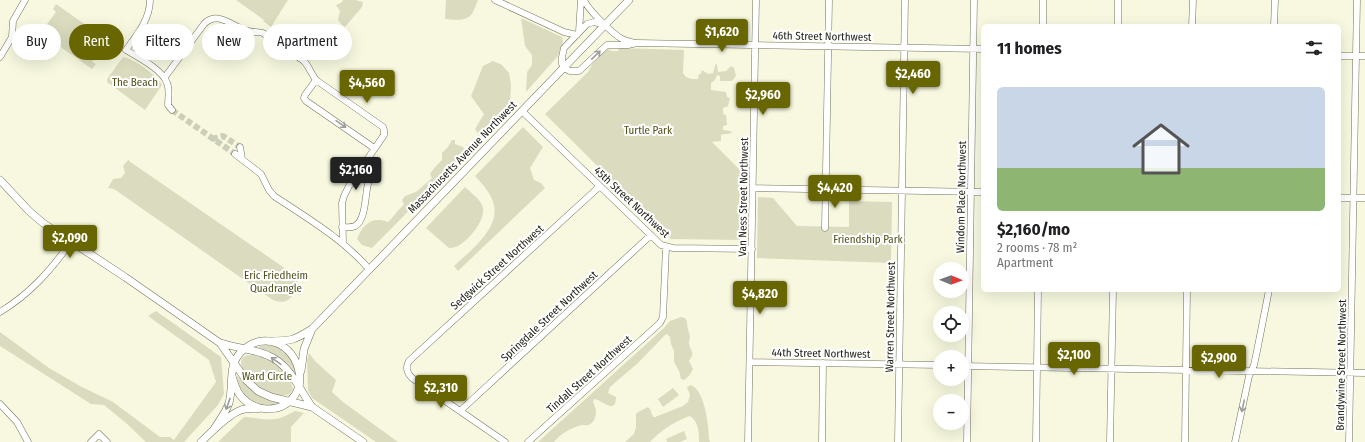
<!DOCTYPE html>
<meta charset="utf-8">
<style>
body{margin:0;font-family:"Fira Sans Condensed",sans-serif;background:#f6f6f6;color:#202124;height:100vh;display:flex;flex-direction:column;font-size:15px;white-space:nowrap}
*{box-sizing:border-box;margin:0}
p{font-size:13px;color:#757577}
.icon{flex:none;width:22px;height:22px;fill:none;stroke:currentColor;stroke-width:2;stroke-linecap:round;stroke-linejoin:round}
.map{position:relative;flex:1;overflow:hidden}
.sheet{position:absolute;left:981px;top:24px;width:360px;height:268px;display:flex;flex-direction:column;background:#fff;border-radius:6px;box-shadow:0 4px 16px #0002}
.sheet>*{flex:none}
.hud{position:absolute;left:12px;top:24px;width:380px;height:36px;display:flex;gap:8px}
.needle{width:26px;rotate:91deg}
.buttons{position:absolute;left:933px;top:262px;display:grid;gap:8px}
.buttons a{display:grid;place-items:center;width:36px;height:36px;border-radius:50%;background:#fff;box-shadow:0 4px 16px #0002;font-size:20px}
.price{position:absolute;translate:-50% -34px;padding:0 9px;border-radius:4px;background:#686600;color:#fff;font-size:13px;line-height:26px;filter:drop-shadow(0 1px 2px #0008)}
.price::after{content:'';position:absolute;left:50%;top:24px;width:12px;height:9px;margin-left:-6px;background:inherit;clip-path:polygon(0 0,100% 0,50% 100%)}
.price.current{background:#222;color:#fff}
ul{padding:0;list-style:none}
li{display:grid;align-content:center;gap:8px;height:212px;padding:0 16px}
li span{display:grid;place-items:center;height:124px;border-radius:6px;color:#555}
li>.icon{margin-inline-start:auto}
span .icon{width:72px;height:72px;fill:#fffc;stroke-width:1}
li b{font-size:17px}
h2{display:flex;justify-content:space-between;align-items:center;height:48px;padding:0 16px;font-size:17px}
.pill{padding:0 14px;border-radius:18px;background:#fff;box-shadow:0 4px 16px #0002;font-size:14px;line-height:36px}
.pill.current{background:#686600;color:#fff}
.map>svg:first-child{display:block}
.green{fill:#dbdbbf}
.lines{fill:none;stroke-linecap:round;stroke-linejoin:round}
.minor-tunnel{stroke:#cdceb8;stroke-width:6;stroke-dasharray:6 3;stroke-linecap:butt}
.minor-casing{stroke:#72725c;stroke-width:7}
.major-casing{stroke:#72725c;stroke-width:8}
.minor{stroke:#fff;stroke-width:6}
.major{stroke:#fff;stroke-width:7}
.oneway{stroke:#9c9c98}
.labels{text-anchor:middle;stroke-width:4;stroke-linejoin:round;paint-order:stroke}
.street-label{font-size:11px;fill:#24241b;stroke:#fff}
.park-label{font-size:11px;fill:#504f1a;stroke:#fff}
</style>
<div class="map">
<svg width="1365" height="442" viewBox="0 0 1365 442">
<rect width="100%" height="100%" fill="#f7f8df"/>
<!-- green -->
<path class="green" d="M236,0H288L271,27L263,21L264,20Z
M343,0H355L363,2L362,7L345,27L341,24L338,20L340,11L336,5L341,3Z
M446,0H478C476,4 475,8 473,12C468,22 455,20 446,19L445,18Z
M56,4L110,42L108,47L104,45L92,62L96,64L92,69L38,31L41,26L44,28L56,12L53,9Z
M521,18L562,37L563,41L558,56L526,92L527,72L532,65V55L525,46Z
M619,48L684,50L683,73C686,79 691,79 698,79L699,74H701L702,70L708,74L713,73L716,63L717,65L718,72L726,71L731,66L734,68L736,76L732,81H720V76L717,75L715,80L711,83V90L726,92L727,97L730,98L728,106L723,108V114L726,115L727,125L723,126V130L730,131L732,132C729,135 724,133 721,135V141L712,142L745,175L743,240L671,239L545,114L588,72L593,63L607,49L612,51H618Z
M123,57C132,57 159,77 162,85L145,110L107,82V79Z
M493,61L502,65L509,73L511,85L510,106L481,138L475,129L484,114L471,96L483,66Z
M523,127L543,147L530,168L534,180L541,183L545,188L458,271L454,266C470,251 502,227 493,202C490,192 482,184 475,176Z
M452,140H455V144L463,147L465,150L464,155L372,248L362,245L357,239C363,224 372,216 388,222C394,217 397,210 404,205L402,200L405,196L416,192L431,179L432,178L430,174L435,167L442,160V153L448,147Z
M129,159V161L296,276L298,280C294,293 291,307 273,300L114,189L108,188L113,179L121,178L125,173L123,166Z
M465,187C471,193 481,199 483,208C485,221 469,240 458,246C456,247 452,248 449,248L426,228Z
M758,197L773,198L797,226L849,227V201L892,202L891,263L757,258Z
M156,311L221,357L224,394L218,405L184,442H146L126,423L104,405L91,404L0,346V332L49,368L80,386L113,402L160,437H170L174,440L216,382L209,360L148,316Z
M681,317L685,318L687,321C687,328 689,331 690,337C690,339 689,341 689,343C690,352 696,351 689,361L693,369L689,376L684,380L681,379L679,371L674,362V351L671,344L670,337L667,334L665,335L639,362L610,387L608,393L616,397C616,416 601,399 594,399L593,402C597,409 598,421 588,425C585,426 585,425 582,425C572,427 560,434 554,442H538L664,328L670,321Z
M266,345C286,347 291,356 297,373L295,374L254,348Z
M309,353L315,361L336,380L332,392L343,402L398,442H376L312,398L308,390L307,360Z
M247,355C268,356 288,367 293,389L290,394C273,401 235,377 242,358Z
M237,376L248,387L259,395L279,403C261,410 235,398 237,376Z
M691,385C702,389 707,414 708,426C709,431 708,437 710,442H699C699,433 699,422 690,416C675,421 660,431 650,442H625L634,434L636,427V414L638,412L648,407L650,409L653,417H655L683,406L688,402L690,395L687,387Z
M673,388L679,395L663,407L658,399Z
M295,411L304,413L291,427V442H218L244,417C258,418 270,422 283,417C287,415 291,413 295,411Z
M684,431L687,439L680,442H667L666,439Z"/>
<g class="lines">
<!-- minor-tunnel -->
<path class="minor-tunnel" d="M172,110L235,154
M212,139L223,136L240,147"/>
<!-- minor casing -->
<g class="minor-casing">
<path id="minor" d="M150,0C150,19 137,35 126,50C138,57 163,70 167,83C170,90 168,98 168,105L172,110
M495,0L564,32L577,35
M584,0C588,10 613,34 622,39C626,41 631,42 635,43
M605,25L594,22L587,24L564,48L562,57V64L564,68L570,71H579L607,45H628L637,43L983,49
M1043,26V0
M1118,26V0
M1192,26L1193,0
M1274,26L1275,0
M579,32L581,0
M1339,56H1365
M0,57L12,37L13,21L25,0
M165,77L204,24C217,10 232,26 245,30C251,33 257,31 263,33L304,61C309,67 311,73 316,80L383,127L384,130V135L349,186L344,196L342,203L343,244
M316,80L305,95L304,98L306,101L374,148
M522,111L661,245L673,248L752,249
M240,147L242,159
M235,154L261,174L269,190L274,196C307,218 343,239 369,269
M753,188L983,192
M1339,198H1365
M342,227C347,227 351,228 355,226C366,220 365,195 368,184
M825,228L829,0
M0,312C30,294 51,270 71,242
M750,362L940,365
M962,366L1365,373
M0,404L17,422L28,442
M460,411L651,235
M91,442L99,434L107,442
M505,442L412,378C407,373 405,368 409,361L600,186
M528,442L660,323L663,317L666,247
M748,442L756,0
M822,442L823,363
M898,442L905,0
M967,442L974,0
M1036,442L1038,290
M1110,442L1113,290
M1185,442L1187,290
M1235,442L1249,376L1254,365L1257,351L1269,290
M1349,442L1357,0"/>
</g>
<!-- major casing -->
<g class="major-casing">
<path id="major" d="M0,180L29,211L43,223L125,277L220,343L246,380L258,391L271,397L312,407L363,442
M268,341C291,341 293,341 312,329L629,0
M221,343C236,348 254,349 269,356C289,364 300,390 312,407
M301,371L304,349L312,329
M214,429C219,421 226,412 229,403C234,385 227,365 242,351C264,330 294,344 299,372C301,380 300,387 295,395C282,414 254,413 240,395C236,390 234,383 232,376
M201,442C211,432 229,414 241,410C246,408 252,409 257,409"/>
</g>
<!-- minor -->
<use href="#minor" class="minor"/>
<!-- major -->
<use href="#major" class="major"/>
</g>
<!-- one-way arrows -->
<defs><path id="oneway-shaft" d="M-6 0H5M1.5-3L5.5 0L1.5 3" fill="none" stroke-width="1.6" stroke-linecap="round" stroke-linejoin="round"/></defs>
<g class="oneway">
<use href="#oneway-shaft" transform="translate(596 55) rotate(-44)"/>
<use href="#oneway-shaft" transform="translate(341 124) rotate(35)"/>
<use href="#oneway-shaft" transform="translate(276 361) rotate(-145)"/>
<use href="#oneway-shaft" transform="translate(228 404) rotate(110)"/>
<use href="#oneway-shaft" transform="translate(1243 406) rotate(102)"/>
</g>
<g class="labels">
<!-- street labels -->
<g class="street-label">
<text transform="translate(822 36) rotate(1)" y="4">46th Street Northwest</text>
<text transform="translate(462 157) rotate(-46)" y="4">Massachusetts Avenue Northwest</text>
<text transform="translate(743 197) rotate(-89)" y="4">Van Ness Street Northwest</text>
<text transform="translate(961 197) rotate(-89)" y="4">Windom Place Northwest</text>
<text transform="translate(632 202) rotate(43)" y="4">45th Street Northwest</text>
<text transform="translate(497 267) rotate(-42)" y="4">Sedgwick Street Northwest</text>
<text transform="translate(549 316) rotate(-43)" y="4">Springdale Street Northwest</text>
<text transform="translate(890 317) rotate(-89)" y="4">Warren Street Northwest</text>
<text transform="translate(821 353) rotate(1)" y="4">44th Street Northwest</text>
<text transform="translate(1341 365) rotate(-89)" y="4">Brandywine Street Northwest</text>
<text transform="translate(589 374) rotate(-42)" y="4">Tindall Street Northwest</text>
</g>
<!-- park labels -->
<g class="park-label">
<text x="135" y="86">The Beach</text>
<text x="648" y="134">Turtle Park</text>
<text x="868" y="243">Friendship Park</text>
<text x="276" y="279">Eric Friedheim<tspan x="276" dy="13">Quadrangle</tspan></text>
<text x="267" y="380">Ward Circle</text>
</g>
</g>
</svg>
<div class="buttons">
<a><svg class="needle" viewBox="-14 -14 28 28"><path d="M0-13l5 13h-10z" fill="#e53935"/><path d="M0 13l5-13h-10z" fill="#757577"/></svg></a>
<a><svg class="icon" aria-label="locate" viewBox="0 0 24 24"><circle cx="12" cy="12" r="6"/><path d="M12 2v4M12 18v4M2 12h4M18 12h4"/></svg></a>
<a>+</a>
<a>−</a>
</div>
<b class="price" style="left:722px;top:53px">$1,620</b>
<b class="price" style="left:913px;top:95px">$2,460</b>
<b class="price" style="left:367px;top:104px">$4,560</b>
<b class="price" style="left:763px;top:116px">$2,960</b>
<b class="price current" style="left:356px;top:191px">$2,160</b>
<b class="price" style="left:835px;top:209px">$4,420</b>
<b class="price" style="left:70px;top:259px">$2,090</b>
<b class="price" style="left:760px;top:315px">$4,820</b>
<b class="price" style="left:1074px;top:376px">$2,100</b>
<b class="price" style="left:1219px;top:379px">$2,900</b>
<b class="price" style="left:441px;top:409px">$2,310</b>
<div class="hud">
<a class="pill">Buy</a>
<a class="pill current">Rent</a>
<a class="pill">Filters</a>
<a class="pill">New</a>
<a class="pill">Apartment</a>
</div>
<section class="sheet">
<h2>11 homes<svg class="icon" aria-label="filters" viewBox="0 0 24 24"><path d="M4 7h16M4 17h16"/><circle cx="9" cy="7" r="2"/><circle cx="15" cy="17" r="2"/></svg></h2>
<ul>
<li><span style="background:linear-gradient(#c9d6e8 65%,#8fb573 0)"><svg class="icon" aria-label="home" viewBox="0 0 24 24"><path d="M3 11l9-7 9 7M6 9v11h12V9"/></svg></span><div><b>$2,160/mo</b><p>2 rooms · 78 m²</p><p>Apartment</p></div></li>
</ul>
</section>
</div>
